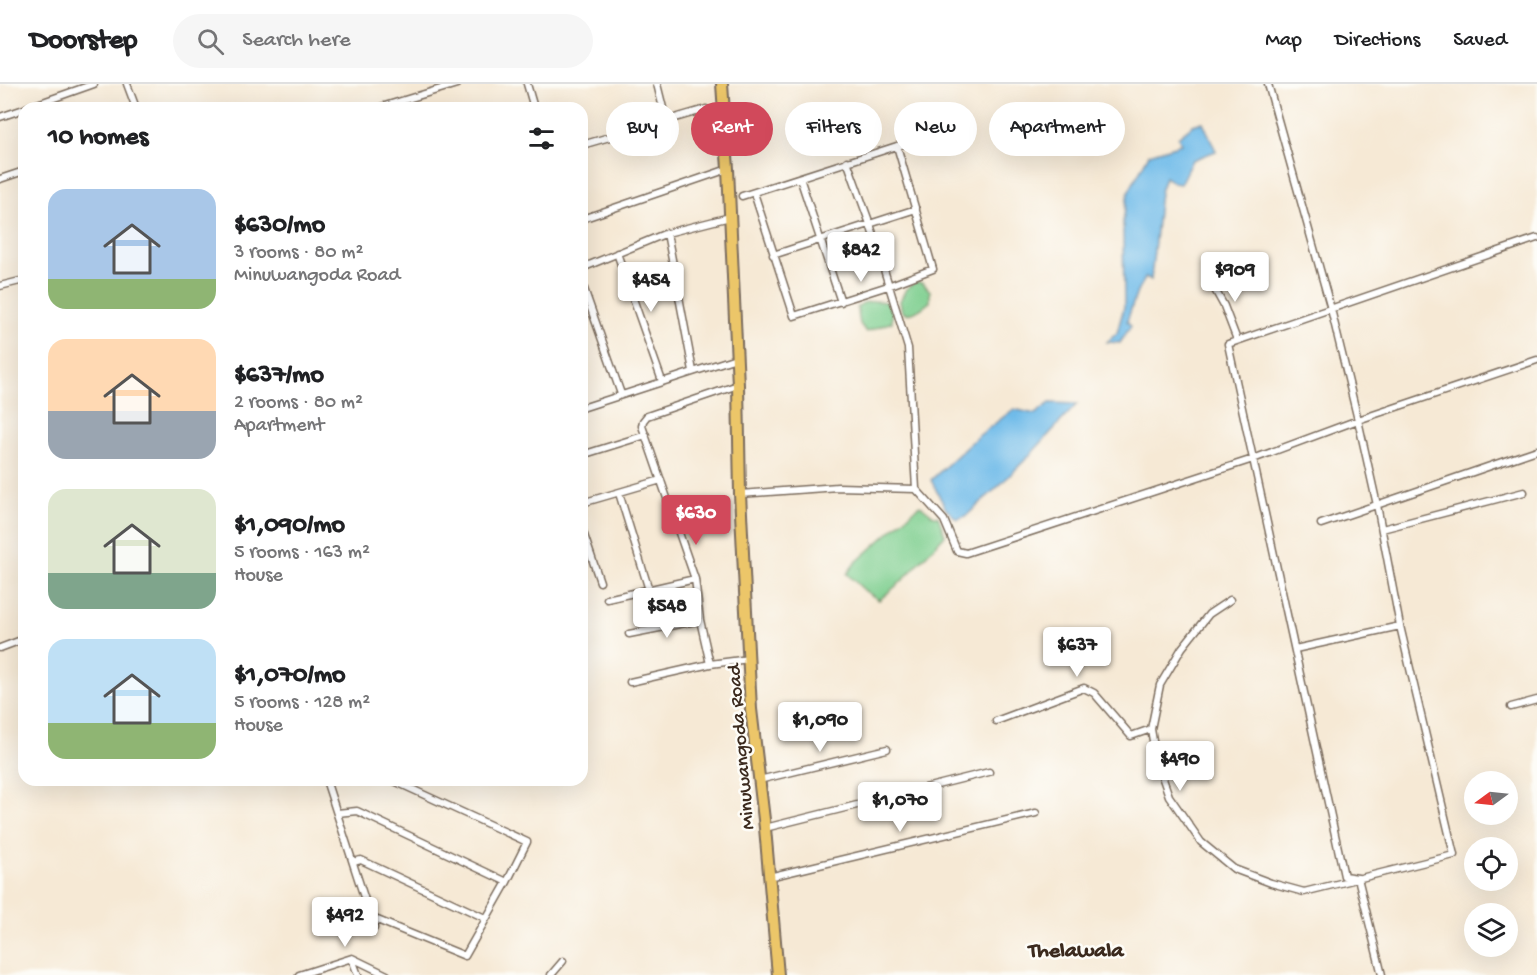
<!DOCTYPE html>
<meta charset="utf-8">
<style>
body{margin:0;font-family:"Gochi Hand",sans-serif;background:#f6f6f6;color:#202124;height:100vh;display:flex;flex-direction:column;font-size:22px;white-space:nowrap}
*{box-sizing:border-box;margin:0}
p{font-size:20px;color:#757577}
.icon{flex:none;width:33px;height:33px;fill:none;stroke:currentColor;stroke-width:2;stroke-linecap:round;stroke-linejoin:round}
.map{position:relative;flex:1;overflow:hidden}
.drawer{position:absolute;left:18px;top:18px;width:570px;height:684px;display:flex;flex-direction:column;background:#fff;border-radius:18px;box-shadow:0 6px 24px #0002}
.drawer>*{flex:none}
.banner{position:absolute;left:606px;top:18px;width:570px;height:54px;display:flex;gap:12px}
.needle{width:39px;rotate:255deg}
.controls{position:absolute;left:1464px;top:687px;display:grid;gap:12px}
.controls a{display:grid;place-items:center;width:54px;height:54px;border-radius:50%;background:#fff;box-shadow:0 6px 24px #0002;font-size:30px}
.price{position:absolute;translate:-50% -51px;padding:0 14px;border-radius:6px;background:#fff;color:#222;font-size:20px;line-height:39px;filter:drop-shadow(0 2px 3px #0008)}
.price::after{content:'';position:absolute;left:50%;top:36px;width:18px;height:14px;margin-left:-9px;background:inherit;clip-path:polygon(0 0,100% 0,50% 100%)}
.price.current{background:#d1495b;color:#fff}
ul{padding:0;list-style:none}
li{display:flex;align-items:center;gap:18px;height:150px;padding:0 30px}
li span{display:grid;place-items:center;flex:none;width:168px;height:120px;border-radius:18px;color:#555}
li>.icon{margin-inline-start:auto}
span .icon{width:72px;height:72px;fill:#fffc;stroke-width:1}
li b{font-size:26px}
h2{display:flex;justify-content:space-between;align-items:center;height:72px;padding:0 30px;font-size:26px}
.chip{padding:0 21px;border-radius:27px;background:#fff;box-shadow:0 6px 24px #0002;font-size:21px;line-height:54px}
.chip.current{background:#d1495b;color:#fff}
header{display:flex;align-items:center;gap:36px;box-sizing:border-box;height:84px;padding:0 30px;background:#fff;border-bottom:2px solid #e0e0e0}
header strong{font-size:28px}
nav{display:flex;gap:33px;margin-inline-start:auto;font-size:21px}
.search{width:420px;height:54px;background:#f6f6f6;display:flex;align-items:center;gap:15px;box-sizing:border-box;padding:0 21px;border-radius:33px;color:#757577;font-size:22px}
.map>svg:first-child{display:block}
.green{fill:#7fcf90;stroke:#5d7c57;stroke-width:1.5}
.water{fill:#70bbe9;stroke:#567284;stroke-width:1.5}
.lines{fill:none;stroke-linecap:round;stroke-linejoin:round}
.street-casing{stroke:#7c6d5e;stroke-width:9}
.primary-casing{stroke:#7c6d5e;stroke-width:14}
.street{stroke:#fff;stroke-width:6}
.primary{stroke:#ecc669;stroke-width:10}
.labels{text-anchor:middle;stroke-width:5;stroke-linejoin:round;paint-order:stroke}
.street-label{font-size:20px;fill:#3b2a1e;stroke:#fdfcf7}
.quarter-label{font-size:22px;font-weight:bold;fill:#3b2a1e;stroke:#fdfcf7}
</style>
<header>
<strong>Doorstep</strong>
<div class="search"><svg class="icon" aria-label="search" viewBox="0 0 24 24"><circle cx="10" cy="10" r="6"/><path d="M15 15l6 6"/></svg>Search here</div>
<nav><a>Map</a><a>Directions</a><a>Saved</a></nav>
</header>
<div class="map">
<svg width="1537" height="891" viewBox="0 0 1537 891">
<rect width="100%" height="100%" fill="#fdfcf7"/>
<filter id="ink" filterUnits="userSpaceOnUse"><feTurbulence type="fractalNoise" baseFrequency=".0167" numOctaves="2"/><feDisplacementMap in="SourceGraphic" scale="12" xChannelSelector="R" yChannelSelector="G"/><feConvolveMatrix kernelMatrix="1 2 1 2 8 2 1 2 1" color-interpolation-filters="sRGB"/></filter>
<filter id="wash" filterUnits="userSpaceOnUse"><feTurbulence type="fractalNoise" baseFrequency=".008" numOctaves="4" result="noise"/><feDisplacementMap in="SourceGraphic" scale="24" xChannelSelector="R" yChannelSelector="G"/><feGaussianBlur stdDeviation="1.35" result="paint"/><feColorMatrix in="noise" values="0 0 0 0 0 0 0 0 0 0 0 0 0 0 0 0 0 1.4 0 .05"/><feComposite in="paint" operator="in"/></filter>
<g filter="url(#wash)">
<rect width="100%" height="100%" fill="#f6e9d5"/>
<!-- green -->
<path class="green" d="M916,198L923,199L930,207V218C921,224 913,233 902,228L900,217L906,205Z
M875,217L886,218L892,224V238L866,248L860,240L857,223L863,219Z
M920,421L934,432H938L945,451L901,498L879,516L865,507L847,490L855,479Z"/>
<!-- water -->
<path class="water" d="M1203,38L1216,67L1192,76L1180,100L1174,99L1165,93L1160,108L1151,196L1146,193L1137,208L1127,237L1131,242L1120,259L1107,258L1117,249L1124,223L1123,137L1128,109L1149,70L1181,60L1178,53L1193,41Z
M1050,319L1077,320L1029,372L1001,400L966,432L957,435L946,425L931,396L977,353L1014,325L1035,330Z"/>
</g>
<g filter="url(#ink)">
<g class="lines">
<!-- street casing -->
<g class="street-casing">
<path id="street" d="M127,0L136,24
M527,0L534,24
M657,0L666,36
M26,24L94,0
M378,24L457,0
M0,33L24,25
M582,61L706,25
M847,77L870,140L908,264L916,405
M800,94L841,218
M0,95L24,87
M754,109L794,232L888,202L933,185L897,62
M742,112L897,62L924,55L940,58
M582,135L728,85
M667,149L693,287
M617,169L662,297
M773,171L916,125
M582,184L667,149L730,133
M1210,185L1208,193L1224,222L1237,256
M582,199L621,310
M0,202L24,196
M582,324L736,274
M582,371L646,351
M619,409L649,506
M740,410L838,403L916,405L944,436L957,467L966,469L1253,375L1358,336L1537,276
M582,419L661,396
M1321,440L1537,366
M582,445L600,498
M1382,445L1524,408
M607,515L695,495
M1230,516L1209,530L1182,564L1160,601L1151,645L1156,675L1169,712L1201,758L1234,785L1271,799L1304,808L1454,771L1400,542L1377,421L1358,336L1331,225L1268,0
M629,550L700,536
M0,564L24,555
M1295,565L1400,542
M710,580L749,575
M630,598L710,580L700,536L695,495L642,342L643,337L647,332L738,301
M1511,623L1537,616
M996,637L1084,604L1094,609L1131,652L1151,645
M326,696L374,844
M759,696L887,665
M337,729L357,727L507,798
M765,744L989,688
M353,778L361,776L485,834
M769,793L1036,729
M370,833L465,872L507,798L527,758L392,696
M352,875L358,891
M299,891L352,874L387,891
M551,891L563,877
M1382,891L1358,794L1344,792L1228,260L1537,154"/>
</g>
<!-- primary casing -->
<g class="primary-casing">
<path id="primary" d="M722,0L728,85L738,301L740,410L751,625L765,744L778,891"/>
</g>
<!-- street -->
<use href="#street" class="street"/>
<!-- primary -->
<use href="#primary" class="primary"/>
</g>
</g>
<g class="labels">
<!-- street labels -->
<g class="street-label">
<text transform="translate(739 663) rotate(-95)" y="7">Minuwangoda Road</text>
</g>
<!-- quarter labels -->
<g class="quarter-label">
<text x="1076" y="872">Thelawala</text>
</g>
</g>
</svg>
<div class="controls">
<a><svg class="needle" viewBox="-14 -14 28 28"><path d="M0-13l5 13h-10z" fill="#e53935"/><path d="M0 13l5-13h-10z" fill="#757577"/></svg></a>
<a><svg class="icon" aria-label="locate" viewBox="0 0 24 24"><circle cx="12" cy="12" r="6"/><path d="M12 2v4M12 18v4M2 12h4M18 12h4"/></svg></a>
<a><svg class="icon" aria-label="layers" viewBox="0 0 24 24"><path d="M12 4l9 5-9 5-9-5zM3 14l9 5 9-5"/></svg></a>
</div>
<b class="price" style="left:861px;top:199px">$842</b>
<b class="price" style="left:1235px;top:219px">$909</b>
<b class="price" style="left:651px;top:229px">$454</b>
<b class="price current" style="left:696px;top:462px">$630</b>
<b class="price" style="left:667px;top:555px">$548</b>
<b class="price" style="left:1077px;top:594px">$637</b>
<b class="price" style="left:820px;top:669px">$1,090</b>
<b class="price" style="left:1180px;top:708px">$490</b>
<b class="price" style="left:900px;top:749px">$1,070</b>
<b class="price" style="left:345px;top:864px">$492</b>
<div class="banner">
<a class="chip">Buy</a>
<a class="chip current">Rent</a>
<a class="chip">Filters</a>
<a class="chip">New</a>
<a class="chip">Apartment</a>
</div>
<section class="drawer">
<h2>10 homes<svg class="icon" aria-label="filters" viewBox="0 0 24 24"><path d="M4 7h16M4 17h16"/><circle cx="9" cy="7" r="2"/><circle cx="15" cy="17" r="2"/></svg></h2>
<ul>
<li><span style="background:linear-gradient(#a9c7e8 75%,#8fb573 0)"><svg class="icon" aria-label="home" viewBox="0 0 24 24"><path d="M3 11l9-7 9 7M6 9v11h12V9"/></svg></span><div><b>$630/mo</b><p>3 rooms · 80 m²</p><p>Minuwangoda Road</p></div></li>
<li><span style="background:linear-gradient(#ffd9b3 60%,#9aa5b1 0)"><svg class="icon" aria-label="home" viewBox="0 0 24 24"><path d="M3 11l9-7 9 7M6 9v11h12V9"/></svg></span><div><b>$637/mo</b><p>2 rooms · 80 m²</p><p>Apartment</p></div></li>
<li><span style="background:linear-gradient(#dfe7d0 70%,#7fa58c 0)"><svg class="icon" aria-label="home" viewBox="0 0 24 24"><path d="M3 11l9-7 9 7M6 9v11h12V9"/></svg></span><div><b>$1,090/mo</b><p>5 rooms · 163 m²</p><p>House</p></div></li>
<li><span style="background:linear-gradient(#bfe0f5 70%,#8fb573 0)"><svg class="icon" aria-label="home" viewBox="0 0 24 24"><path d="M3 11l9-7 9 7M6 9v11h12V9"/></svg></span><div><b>$1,070/mo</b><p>5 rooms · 128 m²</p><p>House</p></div></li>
</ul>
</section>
</div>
